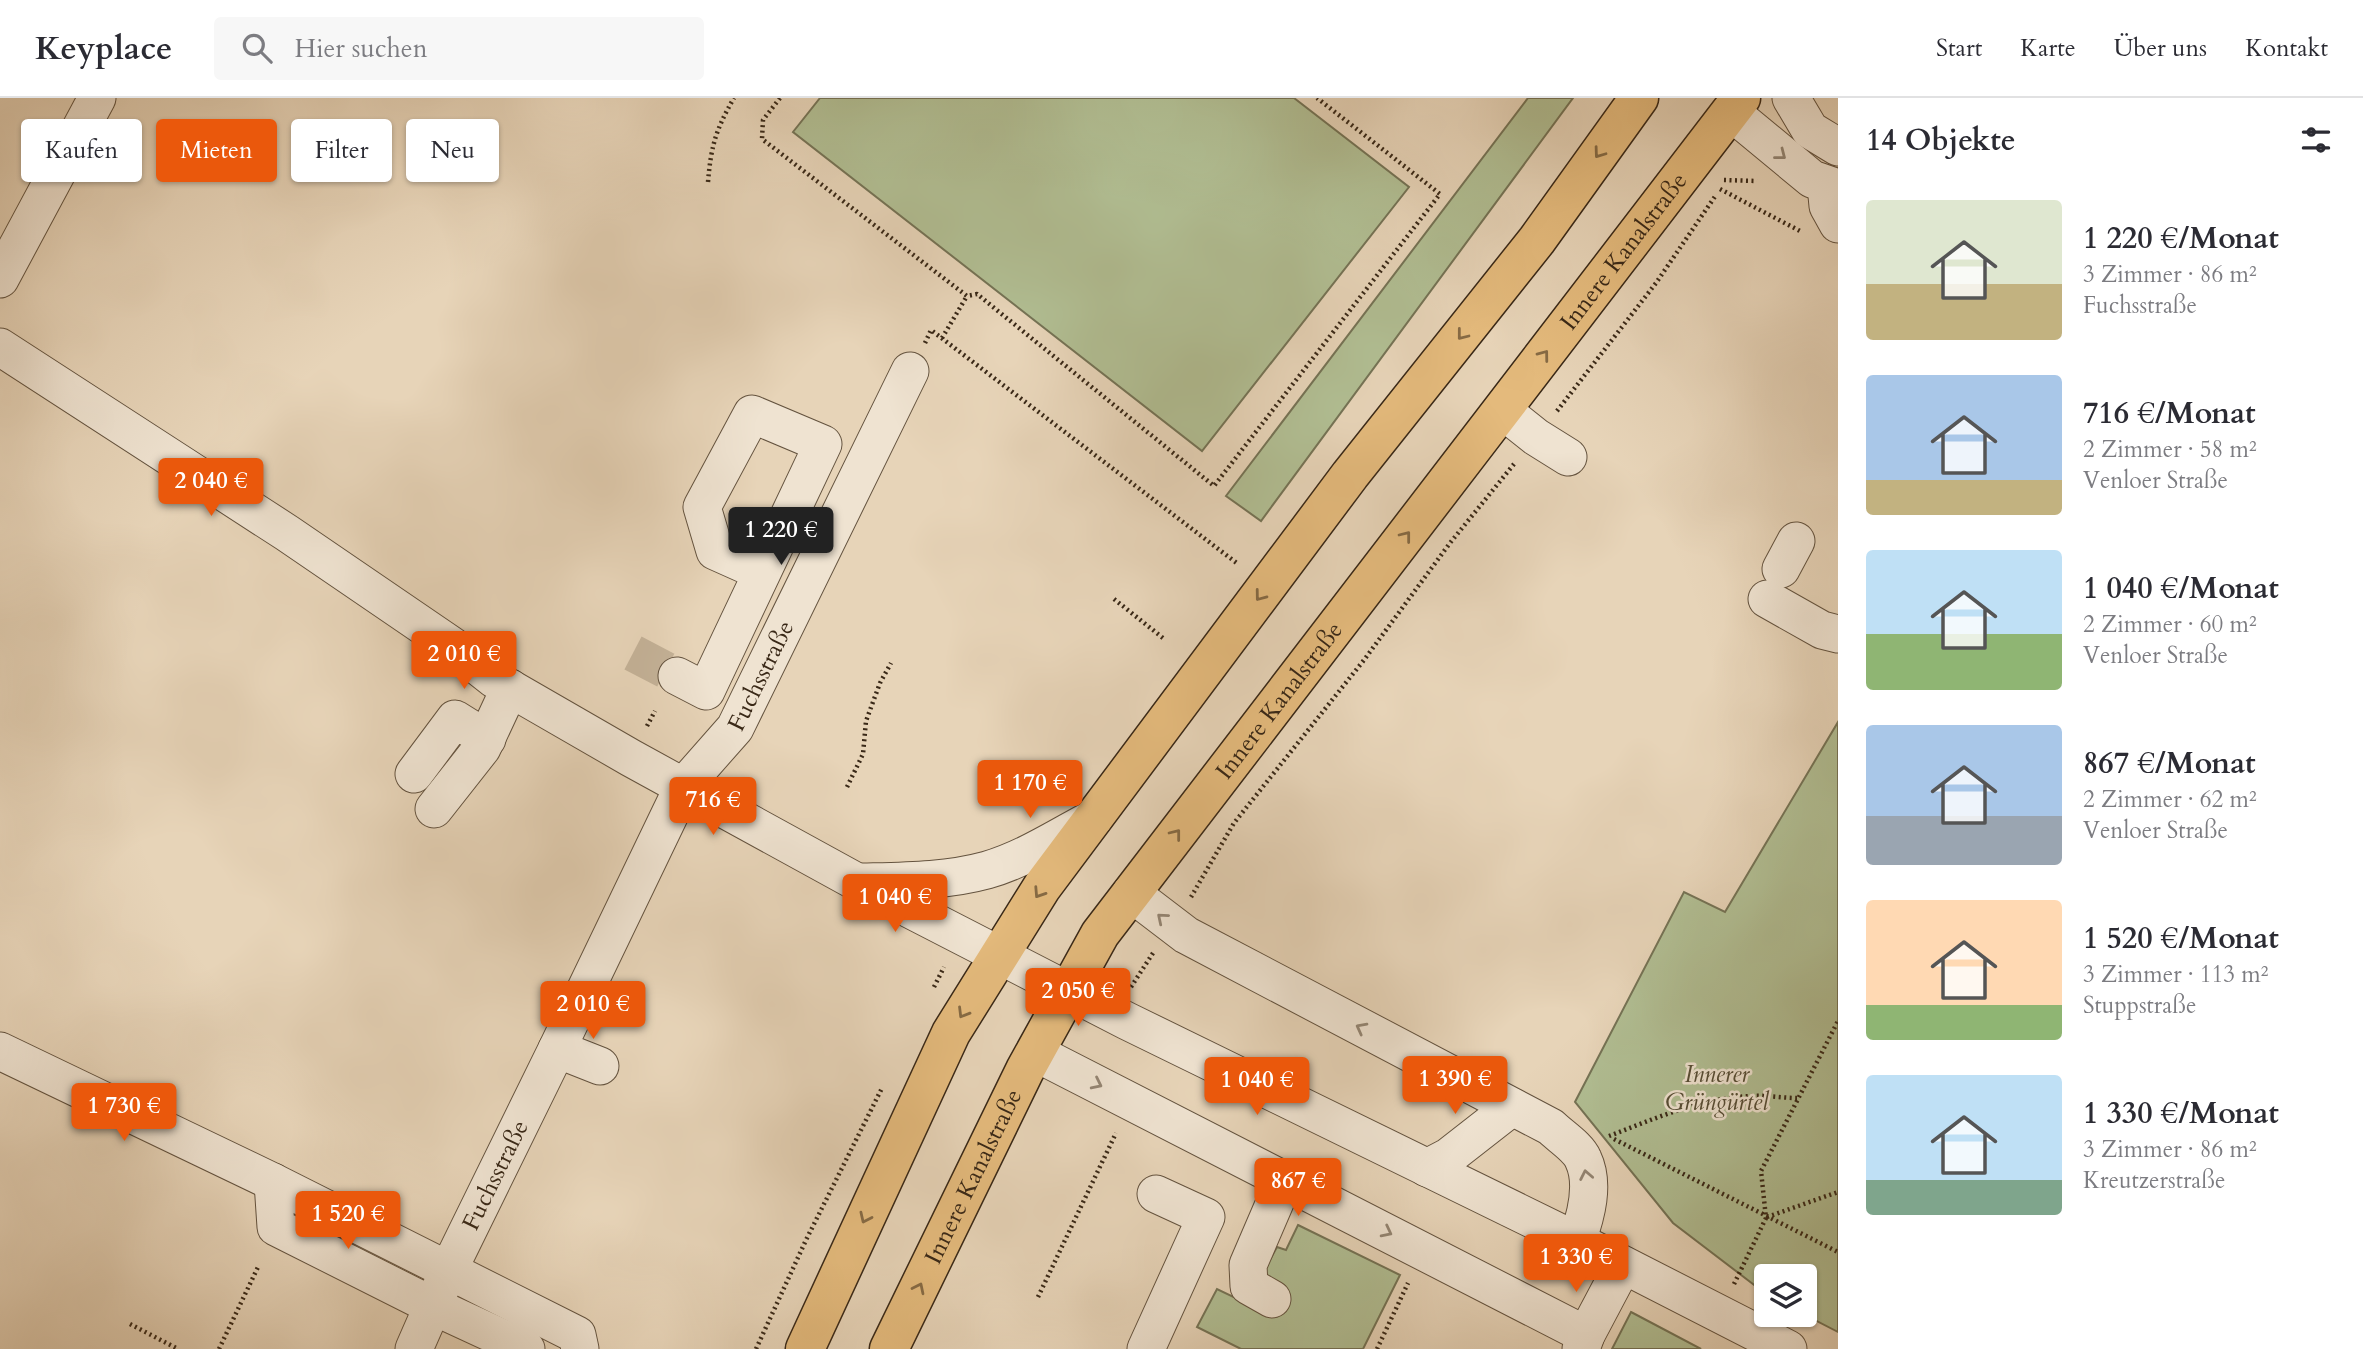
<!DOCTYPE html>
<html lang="de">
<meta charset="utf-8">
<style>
body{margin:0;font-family:Cardo,serif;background:#f7f7f7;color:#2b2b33;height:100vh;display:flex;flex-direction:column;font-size:26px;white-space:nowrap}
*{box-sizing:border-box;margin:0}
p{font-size:23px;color:#7c7c81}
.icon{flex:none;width:38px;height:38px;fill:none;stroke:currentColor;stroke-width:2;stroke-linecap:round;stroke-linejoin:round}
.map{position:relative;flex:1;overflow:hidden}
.panel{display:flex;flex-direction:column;background:#fff;width:525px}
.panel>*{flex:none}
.hud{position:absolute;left:21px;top:21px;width:665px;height:63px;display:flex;gap:14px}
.buttons{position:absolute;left:1754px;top:1166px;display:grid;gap:14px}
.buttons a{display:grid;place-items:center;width:63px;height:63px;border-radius:7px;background:#fff;box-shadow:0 2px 5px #0004;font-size:35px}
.price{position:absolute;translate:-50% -60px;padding:0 16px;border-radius:7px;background:#ea580c;color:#fff;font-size:23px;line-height:46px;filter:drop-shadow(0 2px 4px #0008)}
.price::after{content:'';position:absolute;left:50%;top:42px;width:21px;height:16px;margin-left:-10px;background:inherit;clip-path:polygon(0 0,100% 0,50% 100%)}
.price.on{background:#222;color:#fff}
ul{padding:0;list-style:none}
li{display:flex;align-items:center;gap:21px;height:175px;padding:0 28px}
li span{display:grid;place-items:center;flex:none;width:196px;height:140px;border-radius:7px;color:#555}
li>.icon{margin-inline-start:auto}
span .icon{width:84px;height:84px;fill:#fffc;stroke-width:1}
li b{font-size:30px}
h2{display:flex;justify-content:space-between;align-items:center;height:84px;padding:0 28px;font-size:30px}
.tag{padding:0 24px;border-radius:7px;background:#fff;box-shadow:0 2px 5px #0004;font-size:24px;line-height:63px}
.tag.on{background:#ea580c;color:#fff}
header{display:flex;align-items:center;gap:42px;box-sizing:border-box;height:98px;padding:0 35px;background:#fff;border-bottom:2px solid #e1e1e2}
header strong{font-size:33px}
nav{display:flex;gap:38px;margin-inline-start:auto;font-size:24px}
.search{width:490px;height:63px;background:#f7f7f7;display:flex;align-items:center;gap:18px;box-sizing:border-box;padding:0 24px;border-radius:7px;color:#7c7c81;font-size:26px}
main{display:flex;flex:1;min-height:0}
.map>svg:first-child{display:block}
.green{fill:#b1be93;stroke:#757355;stroke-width:2}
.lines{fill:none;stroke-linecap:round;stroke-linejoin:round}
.minor-tunnel{stroke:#c4b298;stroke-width:37;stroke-dasharray:37 18;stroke-linecap:butt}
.minor-casing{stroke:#64533f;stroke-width:39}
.major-casing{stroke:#392817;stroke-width:41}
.path{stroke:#392817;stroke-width:4.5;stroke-dasharray:2 3.5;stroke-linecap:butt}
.minor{stroke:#efe3d1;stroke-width:37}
.major{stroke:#e4ba7c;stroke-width:38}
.oneway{stroke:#866a44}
.oneway2{stroke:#948674}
.labels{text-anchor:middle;stroke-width:5;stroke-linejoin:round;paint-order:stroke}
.street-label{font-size:24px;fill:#392817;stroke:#efe3d1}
.park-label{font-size:24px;font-style:italic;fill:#574e36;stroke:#efe3d1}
</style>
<header>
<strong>Keyplace</strong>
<div class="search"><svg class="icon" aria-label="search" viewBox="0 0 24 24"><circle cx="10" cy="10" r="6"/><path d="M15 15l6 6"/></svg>Hier suchen</div>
<nav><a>Start</a><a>Karte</a><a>Über uns</a><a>Kontakt</a></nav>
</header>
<main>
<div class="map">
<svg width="1838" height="1251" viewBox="0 0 1838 1251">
<rect width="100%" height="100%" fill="#e7d4b8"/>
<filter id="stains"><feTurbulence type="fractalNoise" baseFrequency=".00286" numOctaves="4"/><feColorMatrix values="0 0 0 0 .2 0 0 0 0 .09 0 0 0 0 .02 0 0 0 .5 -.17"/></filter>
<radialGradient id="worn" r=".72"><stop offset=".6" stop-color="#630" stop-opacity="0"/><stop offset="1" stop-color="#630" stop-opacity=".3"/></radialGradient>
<!-- green -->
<path class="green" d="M820,0H1294L1409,89L1202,353L793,34Z
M1528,0H1573L1261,423L1226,398Z
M1838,624V1234L1803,1216L1804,1178H1766V1196L1673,1125L1575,1004L1684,794L1725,814Z
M1298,1127L1400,1177L1363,1251H1241L1197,1229L1217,1191L1271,1217L1285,1188L1262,1176L1277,1149L1286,1152Z
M1631,1214L1701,1251H1612Z"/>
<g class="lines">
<!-- minor-tunnel -->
<path class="minor-tunnel" d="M633,555L677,578"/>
<!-- minor casing -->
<g class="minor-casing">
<g id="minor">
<path d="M1791,0L1810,32L1838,49"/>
<path d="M1731,14L1812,81L1838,90"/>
<path d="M1826,87L1828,108L1838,126"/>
<path d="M0,181L97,0"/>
<path d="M0,249L287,435L451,547L494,581L631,660L857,784L1127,923L1577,1143L1788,1251"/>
<path d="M1502,312L1536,339L1568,359"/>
<path d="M1781,471L1796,443"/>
<path d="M1767,501L1822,532L1838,536"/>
<path d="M677,578L706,593L823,346L752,316L702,409L715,453L762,474"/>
<path d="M414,676L455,621L487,641"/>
<path d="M434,711L482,650L510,590"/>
<path d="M863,784C905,783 947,783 987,772C1025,761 1060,738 1094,720"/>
<path d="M1131,795L1186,837L1551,1029C1560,1038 1578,1049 1583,1061C1595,1086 1586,1118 1577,1143"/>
<path d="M557,951L600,968"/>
<path d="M0,953L273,1084L577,1237L580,1251"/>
<path d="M1036,955L1586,1237"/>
<path d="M1427,1070L1448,1059L1512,1009"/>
<path d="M273,1084L276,1129L433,1208L526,1251"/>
<path d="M1272,1201L1249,1188L1248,1167L1285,1081"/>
<path id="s1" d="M414,1251L449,1171L557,951L683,689L735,630L910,273"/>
<path d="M1146,1251L1206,1119L1156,1096"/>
<path d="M1581,1251L1586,1237L1623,1167"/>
</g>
</g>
<!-- major casing -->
<g class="major-casing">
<g id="major">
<path d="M805,1251L951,935L1042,789L1350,377L1537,142L1639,0"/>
<path id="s2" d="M889,1251L1025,972L1100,836L1741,0"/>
</g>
</g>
<!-- path -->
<path class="path" d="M780,0L763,22L762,41L967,198L977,196L1214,388L1440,96L1317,0
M1724,82L1757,83
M708,84C711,48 716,31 734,0
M1720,91L1800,133
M942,240L967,198
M925,245L931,232L1238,466
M1557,313L1656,185L1716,97
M1114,501L1163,540
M647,628L655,613
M847,689L863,656L866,623L880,585L891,565
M1191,799L1234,725L1364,562L1450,445L1514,366
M934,889L944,869
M1131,889L1153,855
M1609,1038C1654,1021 1703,999 1752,998C1767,997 1782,1000 1797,1000
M1614,1041L1838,1154
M1767,1119L1838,1094
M1734,1186L1766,1120L1761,1073L1838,923
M1038,1199L1116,1035
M130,1226L178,1251
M219,1251L258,1169
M756,1251L806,1142L882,990
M1377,1251L1408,1185"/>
<!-- minor -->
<use href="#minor" class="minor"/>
<!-- major -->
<use href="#major" class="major"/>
</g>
<!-- one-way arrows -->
<defs><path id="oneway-chevron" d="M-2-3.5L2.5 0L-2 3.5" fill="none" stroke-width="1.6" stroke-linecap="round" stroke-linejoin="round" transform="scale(1.75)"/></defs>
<g class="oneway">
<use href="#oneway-chevron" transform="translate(1599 55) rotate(126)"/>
<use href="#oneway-chevron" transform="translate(1462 237) rotate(128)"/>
<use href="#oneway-chevron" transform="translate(1544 257) rotate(-53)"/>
<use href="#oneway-chevron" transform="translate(1406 438) rotate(-52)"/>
<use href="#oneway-chevron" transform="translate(1260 498) rotate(127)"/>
<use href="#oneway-chevron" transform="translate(1176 736) rotate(-52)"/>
<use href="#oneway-chevron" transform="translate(1039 795) rotate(123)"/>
<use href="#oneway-chevron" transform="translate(963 915) rotate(121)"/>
<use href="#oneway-chevron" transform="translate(865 1120) rotate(115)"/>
<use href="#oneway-chevron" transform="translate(919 1190) rotate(-64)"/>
</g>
<g class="oneway2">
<use href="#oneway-chevron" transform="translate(1781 57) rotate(38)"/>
<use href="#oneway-chevron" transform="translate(1162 820) rotate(-140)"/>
<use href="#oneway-chevron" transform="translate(1361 930) rotate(-152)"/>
<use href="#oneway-chevron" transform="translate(1097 986) rotate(26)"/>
<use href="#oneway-chevron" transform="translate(1586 1077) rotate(-101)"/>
<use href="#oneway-chevron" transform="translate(1387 1134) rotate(27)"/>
</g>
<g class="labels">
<!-- street labels -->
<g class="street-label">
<text dy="8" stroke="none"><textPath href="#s2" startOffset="1326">Innere Kanalstraße</textPath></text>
<text dy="8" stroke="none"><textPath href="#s1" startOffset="760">Fuchsstraße</textPath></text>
<text dy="8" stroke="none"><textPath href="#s2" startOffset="760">Innere Kanalstraße</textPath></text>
<text dy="8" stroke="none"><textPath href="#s1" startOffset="192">Fuchsstraße</textPath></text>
<text dy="8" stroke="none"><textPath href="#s2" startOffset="192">Innere Kanalstraße</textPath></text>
</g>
<!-- park labels -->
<g class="park-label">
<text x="1717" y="984">Innerer<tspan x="1717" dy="28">Grüngürtel</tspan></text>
</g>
</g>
<rect width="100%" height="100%" filter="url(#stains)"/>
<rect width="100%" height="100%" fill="url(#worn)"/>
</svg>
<div class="buttons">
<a><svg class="icon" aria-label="layers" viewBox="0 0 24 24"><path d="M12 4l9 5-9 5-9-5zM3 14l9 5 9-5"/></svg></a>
</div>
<b class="price" style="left:211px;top:420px">2 040 €</b>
<b class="price on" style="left:781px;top:469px">1 220 €</b>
<b class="price" style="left:464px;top:593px">2 010 €</b>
<b class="price" style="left:1030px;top:722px">1 170 €</b>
<b class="price" style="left:713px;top:739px">716 €</b>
<b class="price" style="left:895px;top:836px">1 040 €</b>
<b class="price" style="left:1078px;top:930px">2 050 €</b>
<b class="price" style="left:593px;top:943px">2 010 €</b>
<b class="price" style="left:1455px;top:1018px">1 390 €</b>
<b class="price" style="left:1257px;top:1019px">1 040 €</b>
<b class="price" style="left:124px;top:1045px">1 730 €</b>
<b class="price" style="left:1298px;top:1120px">867 €</b>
<b class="price" style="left:348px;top:1153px">1 520 €</b>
<b class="price" style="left:1576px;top:1196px">1 330 €</b>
<div class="hud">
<a class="tag">Kaufen</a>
<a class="tag on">Mieten</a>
<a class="tag">Filter</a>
<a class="tag">Neu</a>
</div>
</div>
<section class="panel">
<h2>14 Objekte<svg class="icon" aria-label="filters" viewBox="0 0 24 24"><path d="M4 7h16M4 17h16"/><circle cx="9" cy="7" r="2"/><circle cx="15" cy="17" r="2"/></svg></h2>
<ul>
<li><span style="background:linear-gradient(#dfe7d0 60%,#c2b280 0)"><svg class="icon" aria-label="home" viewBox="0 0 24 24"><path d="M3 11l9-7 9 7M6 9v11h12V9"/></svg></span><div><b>1 220 €/Monat</b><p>3 Zimmer · 86 m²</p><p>Fuchsstraße</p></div></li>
<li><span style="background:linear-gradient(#a9c7e8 75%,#c2b280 0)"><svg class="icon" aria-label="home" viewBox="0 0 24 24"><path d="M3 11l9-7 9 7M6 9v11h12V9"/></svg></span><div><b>716 €/Monat</b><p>2 Zimmer · 58 m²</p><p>Venloer Straße</p></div></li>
<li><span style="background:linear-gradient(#bfe0f5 60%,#8fb573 0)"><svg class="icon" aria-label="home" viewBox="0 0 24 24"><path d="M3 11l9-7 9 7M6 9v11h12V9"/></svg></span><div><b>1 040 €/Monat</b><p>2 Zimmer · 60 m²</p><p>Venloer Straße</p></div></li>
<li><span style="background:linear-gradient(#a9c7e8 65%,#9aa5b1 0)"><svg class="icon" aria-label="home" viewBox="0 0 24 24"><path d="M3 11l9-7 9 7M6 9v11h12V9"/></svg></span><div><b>867 €/Monat</b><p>2 Zimmer · 62 m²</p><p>Venloer Straße</p></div></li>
<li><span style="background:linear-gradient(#ffd9b3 75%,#8fb573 0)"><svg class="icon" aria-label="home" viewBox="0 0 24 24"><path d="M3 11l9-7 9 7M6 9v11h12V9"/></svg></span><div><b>1 520 €/Monat</b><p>3 Zimmer · 113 m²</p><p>Stuppstraße</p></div></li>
<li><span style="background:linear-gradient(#bfe0f5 75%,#7fa58c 0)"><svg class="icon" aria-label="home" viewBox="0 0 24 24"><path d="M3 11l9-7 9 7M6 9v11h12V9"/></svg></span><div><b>1 330 €/Monat</b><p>3 Zimmer · 86 m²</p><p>Kreutzerstraße</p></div></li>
</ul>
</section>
</main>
